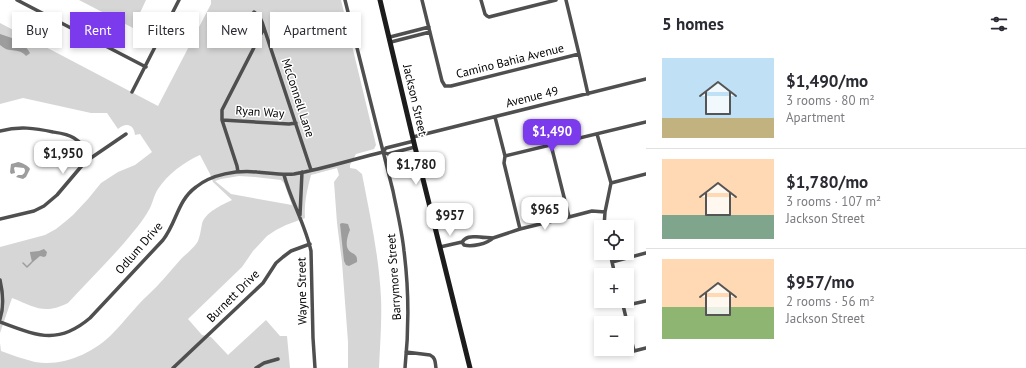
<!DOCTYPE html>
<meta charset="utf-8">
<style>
body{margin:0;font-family:"PT Sans",sans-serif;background:#f2f2f3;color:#2b2b33;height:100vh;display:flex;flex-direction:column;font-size:15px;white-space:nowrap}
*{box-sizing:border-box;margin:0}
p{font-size:13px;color:#7c7c81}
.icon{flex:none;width:22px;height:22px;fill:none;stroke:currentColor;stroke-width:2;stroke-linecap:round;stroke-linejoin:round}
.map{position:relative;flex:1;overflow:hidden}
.details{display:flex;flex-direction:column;background:#fff;width:380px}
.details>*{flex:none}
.banner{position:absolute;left:12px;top:12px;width:380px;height:36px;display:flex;gap:8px}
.fabs{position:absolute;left:594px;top:220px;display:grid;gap:8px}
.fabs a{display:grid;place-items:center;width:40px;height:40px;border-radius:0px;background:#fff;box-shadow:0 2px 6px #0003;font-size:20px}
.price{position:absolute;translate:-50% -34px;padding:0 9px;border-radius:8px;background:#fff;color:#222;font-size:13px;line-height:26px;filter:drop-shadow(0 1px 2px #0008)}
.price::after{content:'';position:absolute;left:50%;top:24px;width:12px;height:9px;margin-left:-6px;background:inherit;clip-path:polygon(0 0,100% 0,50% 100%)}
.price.selected{background:#7c3aed;color:#fff}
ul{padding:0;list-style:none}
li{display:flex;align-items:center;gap:12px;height:100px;padding:0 16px}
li+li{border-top:1px solid #e1e1e2}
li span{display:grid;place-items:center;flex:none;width:112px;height:80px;border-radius:0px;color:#555}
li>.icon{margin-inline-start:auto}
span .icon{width:48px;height:48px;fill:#fffc;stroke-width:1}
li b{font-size:17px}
h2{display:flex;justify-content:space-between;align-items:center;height:48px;padding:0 16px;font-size:17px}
.pill{padding:0 14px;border-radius:0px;background:#fff;box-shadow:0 2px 6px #0003;font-size:14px;line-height:36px}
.pill.selected{background:#7c3aed;color:#fff}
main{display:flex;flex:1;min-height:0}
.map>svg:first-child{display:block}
.green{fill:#d6d6d6;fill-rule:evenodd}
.water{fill:#9d9d9d}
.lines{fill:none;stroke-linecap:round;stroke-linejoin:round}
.stream{stroke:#9d9d9d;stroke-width:1.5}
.minor{stroke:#4f4f4f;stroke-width:3.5}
.secondary{stroke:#1c1c1c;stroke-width:5}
.labels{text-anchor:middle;stroke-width:3;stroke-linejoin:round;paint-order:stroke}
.street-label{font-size:12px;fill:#000;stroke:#fff}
</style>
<main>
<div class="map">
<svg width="646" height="368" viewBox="0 0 646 368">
<rect width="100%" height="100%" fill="#fff"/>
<!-- green -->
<path class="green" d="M79,0H146L133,28Z
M211,0H341L376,145L374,149L356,154L350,165V168L356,169L362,174C370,215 379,256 381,298C382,321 380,345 379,368H348V342L342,262L337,223L334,182L339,175L337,168L311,175C307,190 304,203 305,218L286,225L276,230L267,236L253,251L242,267L188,319L202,335L211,337L228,355L266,320L280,336H287L290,368H0V343L1,351C12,355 23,359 35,362C63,367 94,353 113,333C125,321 135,307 148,295C160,284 170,271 181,259C186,254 195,247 198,241C200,236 201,229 202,224C205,212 222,205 232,200L213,182L210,174L200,155C184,162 168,174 158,189C154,195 153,202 150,208C145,217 140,224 134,231C114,256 90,279 68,303C44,315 35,307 12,298L0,333V247L45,235L56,229L66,221L73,215L88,199L101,183L118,172L135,165L152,152L140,134L135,135C134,124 126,122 118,129L107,113H91L23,98L0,104V23L158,106L211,4ZM239,176L255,177L281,180L284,183L292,205L231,194L215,181L221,179Z"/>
<!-- water -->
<path class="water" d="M0,34C12,38 24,41 30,53L29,54L26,56C21,50 16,51 10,50C6,50 3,47 0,45Z
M18,162C21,162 29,166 30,169L26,177L23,179L16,177L18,175H22C24,174 25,172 25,170L24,168L15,167L14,168L15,173L11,174L10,172L11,164L15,163Z
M342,223L348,224L350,230C348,234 345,245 348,249C351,255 358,252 357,262L349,266L346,265L344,261L340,224Z
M44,249L47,252L46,256L44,257L40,256L33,262H32L30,253V252L39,251Z"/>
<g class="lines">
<!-- stream -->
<path class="stream" d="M23,263L27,267L32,262"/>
<!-- minor -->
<path class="minor" d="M17,0L146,67
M345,0L393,191C397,211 402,231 404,251C409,290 409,329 405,368
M422,0L442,81L445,86H451L579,54
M481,0L485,14L487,16L489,17L556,0
M566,0L579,54L588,94
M254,12C260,16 262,21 264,28L311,170
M390,37L429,27
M391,42L430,32
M132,92L179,0
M495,117L505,156L646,122
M222,120L289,124L296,123
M0,131C19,126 35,128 53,132C60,133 68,134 74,138C82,143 86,149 91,157
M597,134L611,183L646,174
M413,137L646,79
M383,152L388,154L415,147
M505,156L504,163L520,229L569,217L551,145
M238,172L237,166L222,120V110L264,28
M284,175C291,201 305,224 311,251L313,338L315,368
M300,215L302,172
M569,217L592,211L605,212
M0,219L34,211L44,206L57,195L85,162L126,134
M604,227L605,212L611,183
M462,242L464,245C472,247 487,244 493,238L520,229
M440,247L462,242C467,235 473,237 480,237C485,238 489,237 493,238
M610,253L615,275
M612,262L646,253
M0,280C3,293 4,307 0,319
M622,301L634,351L646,348
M623,306L646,301
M0,322C36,335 57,346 90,318L163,240C177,222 177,201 196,187C212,174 237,170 257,172C270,173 281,175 294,174C323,169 354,159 383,152L386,148L414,141
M406,352L430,355C436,358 435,362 436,368
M173,368L263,283L276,263L283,257L291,251L310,244
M256,368L264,363L278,359"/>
<!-- secondary -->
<path class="secondary" d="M380,0L415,147L470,368"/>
</g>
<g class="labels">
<!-- street labels -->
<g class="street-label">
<text transform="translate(510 61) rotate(-14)" y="4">Camino Bahia Avenue</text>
<text transform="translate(532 97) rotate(-14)" y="4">Avenue 49</text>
<text transform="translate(298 98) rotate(72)" y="4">McConnell Lane</text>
<text transform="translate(415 100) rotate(77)" y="4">Jackson Street</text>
<text transform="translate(260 112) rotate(4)" y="4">Ryan Way</text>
<text transform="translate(139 248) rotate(-49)" y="4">Odlum Drive</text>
<text transform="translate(394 277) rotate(-94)" y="4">Barrymore Street</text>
<text transform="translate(302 291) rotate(-91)" y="4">Wayne Street</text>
<text transform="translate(233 296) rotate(-45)" y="4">Burnett Drive</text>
</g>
</g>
</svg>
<div class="fabs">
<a><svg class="icon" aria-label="locate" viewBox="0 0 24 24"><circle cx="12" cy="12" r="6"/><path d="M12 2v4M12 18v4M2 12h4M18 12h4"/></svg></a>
<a>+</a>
<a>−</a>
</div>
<b class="price selected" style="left:552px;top:153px">$1,490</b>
<b class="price" style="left:63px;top:175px">$1,950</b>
<b class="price" style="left:416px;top:186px">$1,780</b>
<b class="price" style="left:545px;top:231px">$965</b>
<b class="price" style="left:450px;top:237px">$957</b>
<div class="banner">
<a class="pill">Buy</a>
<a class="pill selected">Rent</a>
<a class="pill">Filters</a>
<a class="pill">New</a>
<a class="pill">Apartment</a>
</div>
</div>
<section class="details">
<h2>5 homes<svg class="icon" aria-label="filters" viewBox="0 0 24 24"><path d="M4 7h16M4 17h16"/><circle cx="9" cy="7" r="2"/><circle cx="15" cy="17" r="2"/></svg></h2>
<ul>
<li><span style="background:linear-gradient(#bfe0f5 75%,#c2b280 0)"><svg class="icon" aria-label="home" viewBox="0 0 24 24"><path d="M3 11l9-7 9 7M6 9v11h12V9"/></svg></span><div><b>$1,490/mo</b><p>3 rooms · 80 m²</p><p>Apartment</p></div></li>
<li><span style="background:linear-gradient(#ffd9b3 70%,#7fa58c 0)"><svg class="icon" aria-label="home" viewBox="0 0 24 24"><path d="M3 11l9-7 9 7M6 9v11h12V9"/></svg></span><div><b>$1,780/mo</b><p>3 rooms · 107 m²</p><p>Jackson Street</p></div></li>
<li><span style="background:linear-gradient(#ffd9b3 60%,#8fb573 0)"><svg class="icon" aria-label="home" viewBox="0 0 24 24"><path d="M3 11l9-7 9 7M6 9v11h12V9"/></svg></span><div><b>$957/mo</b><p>2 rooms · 56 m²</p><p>Jackson Street</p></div></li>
</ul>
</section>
</main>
